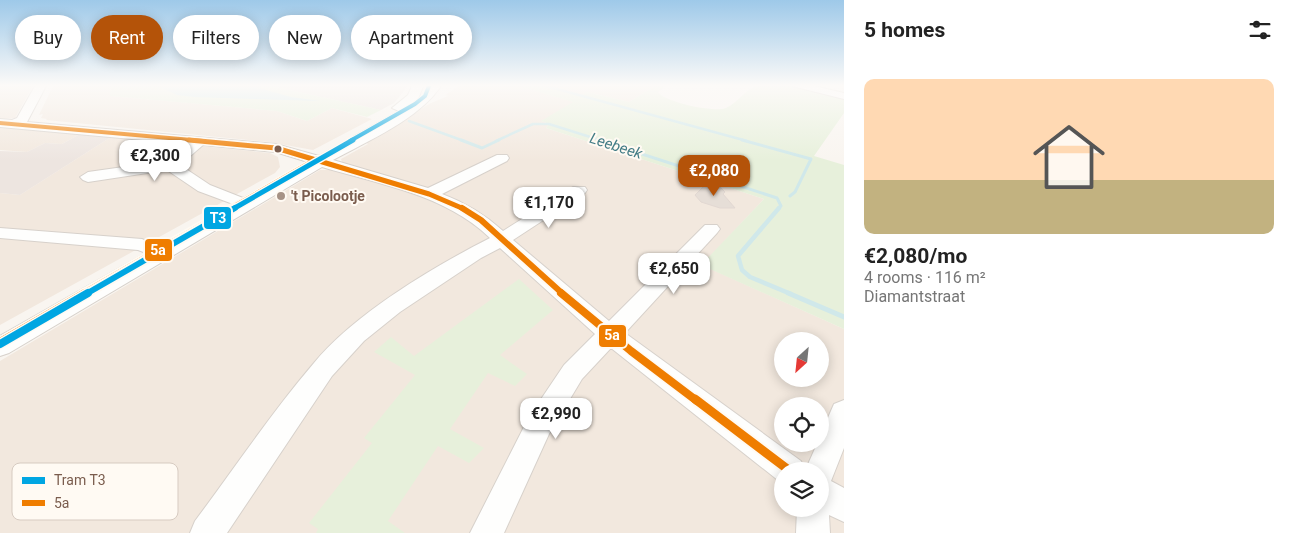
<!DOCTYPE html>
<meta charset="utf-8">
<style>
body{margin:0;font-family:Roboto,sans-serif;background:#f2f2f2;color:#222;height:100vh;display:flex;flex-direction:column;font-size:19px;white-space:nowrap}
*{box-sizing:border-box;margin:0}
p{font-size:16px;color:#767676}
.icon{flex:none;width:28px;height:28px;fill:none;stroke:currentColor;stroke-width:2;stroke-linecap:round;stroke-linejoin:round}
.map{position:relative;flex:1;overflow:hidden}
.side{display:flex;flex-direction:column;background:#fff;width:450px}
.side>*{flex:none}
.hud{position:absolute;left:15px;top:15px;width:475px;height:45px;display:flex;gap:10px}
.needle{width:32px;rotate:207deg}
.fabs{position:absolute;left:774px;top:332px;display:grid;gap:10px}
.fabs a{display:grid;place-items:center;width:55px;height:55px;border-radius:50%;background:#fff;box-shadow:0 2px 12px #0003;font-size:25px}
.price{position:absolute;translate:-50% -42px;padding:0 11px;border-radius:10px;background:#fff;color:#222;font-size:16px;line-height:32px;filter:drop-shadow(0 1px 2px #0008)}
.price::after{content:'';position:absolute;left:50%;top:30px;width:15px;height:11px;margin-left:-8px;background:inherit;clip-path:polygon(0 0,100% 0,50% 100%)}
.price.active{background:#b45309;color:#fff}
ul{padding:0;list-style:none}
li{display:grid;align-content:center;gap:10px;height:265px;padding:0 20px}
li span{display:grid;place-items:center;height:155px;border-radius:10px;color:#555}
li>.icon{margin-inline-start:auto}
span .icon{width:90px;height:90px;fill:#fffc;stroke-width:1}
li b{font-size:21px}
h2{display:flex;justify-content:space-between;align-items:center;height:60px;padding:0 20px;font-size:21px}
.pill{padding:0 18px;border-radius:22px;background:#fff;box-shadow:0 2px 12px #0003;font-size:18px;line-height:45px}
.pill.active{background:#b45309;color:#fff}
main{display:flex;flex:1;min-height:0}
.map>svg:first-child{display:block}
.residential{fill:#f2e8de;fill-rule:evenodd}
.industrial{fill:#ede5e0}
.green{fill:#e7f0db}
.water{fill:#d0e8ea}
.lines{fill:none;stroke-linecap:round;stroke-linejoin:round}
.stream-far3{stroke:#d0e8ea;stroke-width:2.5}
.stream-far2{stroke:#d0e8ea;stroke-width:3}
.stream-far1{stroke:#d0e8ea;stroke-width:4.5}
.stream{stroke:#d0e8ea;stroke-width:5}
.building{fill:#e6ded7;stroke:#e2d8d2}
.minor-casing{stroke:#d7d1cb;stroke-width:2}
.minor{fill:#fefefd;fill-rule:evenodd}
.bus-1-far4-casing{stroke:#fffaf3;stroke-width:6}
.bus-1-far3-casing{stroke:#fffaf3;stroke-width:8}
.bus-1-far2-casing{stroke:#fffaf3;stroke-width:10}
.bus-1-far1-casing{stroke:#fffaf3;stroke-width:11}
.bus-1-casing{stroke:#fffaf3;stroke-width:13}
.bus-1-far4{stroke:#ef7d00;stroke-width:4}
.bus-1-far3{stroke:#ef7d00;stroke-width:5}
.bus-1-far2{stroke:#ef7d00;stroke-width:6}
.bus-1-far1{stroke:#ef7d00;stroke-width:8}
.bus-1{stroke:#ef7d00;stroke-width:9}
.tram-1-far3-casing{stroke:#fffaf3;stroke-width:6}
.tram-1-far2-casing{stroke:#fffaf3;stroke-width:8}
.tram-1-far1-casing{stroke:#fffaf3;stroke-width:10}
.tram-1-casing{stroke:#fffaf3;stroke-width:11}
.tram-1-far3{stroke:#00a6e2;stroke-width:4}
.tram-1-far2{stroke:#00a6e2;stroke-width:5}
.tram-1-far1{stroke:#00a6e2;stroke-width:6}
.tram-1{stroke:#00a6e2;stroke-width:8}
.bus-dot{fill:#7a5c4d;stroke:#fffaf3;stroke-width:2}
.poi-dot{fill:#a69286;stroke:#fffaf3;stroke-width:2}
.labels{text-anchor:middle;stroke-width:4;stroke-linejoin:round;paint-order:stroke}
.poi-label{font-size:14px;font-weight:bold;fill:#7a5c4d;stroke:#fffaf3;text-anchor:start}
.water-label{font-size:15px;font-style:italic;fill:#437c86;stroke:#fffaf3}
.key{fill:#fffaf3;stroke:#d7cbc1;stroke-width:1}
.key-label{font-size:14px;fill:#7a5c4d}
.line-badge{stroke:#fffaf3;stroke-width:2}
.badge-label{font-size:14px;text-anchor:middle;font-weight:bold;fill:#fff}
</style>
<main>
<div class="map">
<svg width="844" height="533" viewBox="0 0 844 533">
<rect width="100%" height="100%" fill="#f9f5f0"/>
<!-- residential -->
<path class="residential" d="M0,86H33L15,118L0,119Z
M53,86H111L110,96L277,111L307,121L332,108L372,119L313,150L269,142L46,120L47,119L41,118L43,114L39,115Z
M459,86H519L574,102L542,121L549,124L546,128L764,199L702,265L844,329V533H0V361L320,170H328L342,162L341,159L368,144L365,142L431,103L448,96L445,95ZM782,341H820V379H782ZM782,406H820V444H782ZM782,471H820V509H782Z
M547,86H655L629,102L587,92L581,95Z
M0,128L80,134L62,144L45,143L27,152L0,150Z
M111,137L270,153L278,157L280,167L275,173L0,325V193L20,195Z"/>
<!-- industrial -->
<path class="industrial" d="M271,86H408L394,103L381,110Z
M80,134L111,137L20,195L0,193V151L27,152L45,143L62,144Z"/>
<!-- green -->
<path class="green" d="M111,86H271L381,110L367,117L332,108L307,121L277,111L110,96Z
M519,86H547L581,95L587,92L629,102L655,86H665L658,92C664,102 715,113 726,108C737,103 746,89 757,86C785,81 817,93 844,98V113L814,156L844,165V329L701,265L764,199L546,128L549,124L541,121L573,102Z
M519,279L553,310L500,355L527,374L515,386L488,373L450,429L484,448L469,463L438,446L388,521L405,533H316L318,529L309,523L372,443L364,438L415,375L374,352L391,337L414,356Z"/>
<!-- water -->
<path class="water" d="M158,86H252L291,97L320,101L194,97L177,95Z"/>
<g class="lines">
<!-- stream-far3 -->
<path class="stream-far3" d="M546,86L747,141
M409,121L464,141
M496,141L533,124H549L603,141"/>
<!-- stream-far2 -->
<path class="stream-far2" d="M461,140L482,148L499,140
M599,140L777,198L781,206L778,209
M742,140L811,159L795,192L790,196"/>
<!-- stream-far1 -->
<path class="stream-far1" d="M779,208L738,256L742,270L750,277L791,294"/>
<!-- stream -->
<path class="stream" d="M788,293L844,317"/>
</g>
<!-- building -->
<path class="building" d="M717,184L725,192L723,194L735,208H720L701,202L695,195L705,185Z"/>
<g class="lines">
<!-- minor casing -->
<g class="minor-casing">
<path id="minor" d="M35,86H46L27,122L276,144L319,156L399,111L392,108L408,95L412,86H423L419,97L411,104L423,97L430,86H441C419,119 368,141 333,160L428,188L497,155H507L509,158L507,161L442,194C466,203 484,214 503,231L573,187H585L587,190L585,193L513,240L609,321L705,225H717L720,229L717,233L625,333L801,461L805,471L817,444H820V436L834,404L844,400V448L831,481L844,488V522L829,515L830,533H796L797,509H820V471H782V482L779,481L611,348L582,379L549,434L504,533H470L529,417L564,365L595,334L500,248L481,258L400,312L364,341L332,376L227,533H190L195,521C234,469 271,413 314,363C354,314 433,267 490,238C446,195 380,184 322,167L9,353L0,356V336L146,253L138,250L0,238V228L142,239L158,247L233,204L198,191L167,170L88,182L83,180L80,177L88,172L166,161L187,144L0,127V119L12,120L17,118ZM203,145L275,152L308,162L243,198L210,185L180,165Z
M792,86H814L844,93V99Z"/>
</g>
<!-- minor -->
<use href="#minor" class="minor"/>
<!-- bus-1-far4 casing -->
<g class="bus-1-far4-casing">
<path id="bus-1-far4" d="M0,123L203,141"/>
</g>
<!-- bus-1-far3 casing -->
<g class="bus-1-far3-casing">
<path id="bus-1-far3" d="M189,140L276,148L429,194L464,209
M230,209L317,159"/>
</g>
<!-- bus-1-far2 casing -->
<g class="bus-1-far2-casing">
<path id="bus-1-far2" d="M462,208L481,220L563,294
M82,294L232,208"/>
</g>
<!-- bus-1-far1 casing -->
<g class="bus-1-far1-casing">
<path id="bus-1-far1" d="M561,293L631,351L697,401
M0,342L85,293"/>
</g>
<!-- bus-1 casing -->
<g class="bus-1-casing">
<path id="bus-1" d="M695,399L790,471"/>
</g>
<!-- bus-1-far4 -->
<use href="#bus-1-far4" class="bus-1-far4"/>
<!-- bus-1-far3 -->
<use href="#bus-1-far3" class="bus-1-far3"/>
<!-- bus-1-far2 -->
<use href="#bus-1-far2" class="bus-1-far2"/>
<!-- bus-1-far1 -->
<use href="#bus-1-far1" class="bus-1-far1"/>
<!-- bus-1 -->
<use href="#bus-1" class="bus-1"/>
<!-- tram-1-far3 casing -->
<g class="tram-1-far3-casing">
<path id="tram-1-far3" d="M350,141L415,104L425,96L429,86"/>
</g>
<!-- tram-1-far2 casing -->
<g class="tram-1-far2-casing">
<path id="tram-1-far2" d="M233,209L353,140"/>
</g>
<!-- tram-1-far1 casing -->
<g class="tram-1-far1-casing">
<path id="tram-1-far1" d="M86,294L235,208"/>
</g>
<!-- tram-1 casing -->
<g class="tram-1-casing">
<path id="tram-1" d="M0,344L88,293"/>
</g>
<!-- tram-1-far3 -->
<use href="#tram-1-far3" class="tram-1-far3"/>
<!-- tram-1-far2 -->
<use href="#tram-1-far2" class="tram-1-far2"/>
<!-- tram-1-far1 -->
<use href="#tram-1-far1" class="tram-1-far1"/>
<!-- tram-1 -->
<use href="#tram-1" class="tram-1"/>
</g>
<!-- sky -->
<linearGradient id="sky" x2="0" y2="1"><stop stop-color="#9ec9e9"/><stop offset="0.53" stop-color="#fcfaf8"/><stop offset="1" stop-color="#fcfaf8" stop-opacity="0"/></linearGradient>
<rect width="844" height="161" fill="url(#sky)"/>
<!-- markers -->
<circle class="bus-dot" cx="278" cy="149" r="4.5"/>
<circle class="poi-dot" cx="281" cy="196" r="5"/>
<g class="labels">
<!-- poi labels -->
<g class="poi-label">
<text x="291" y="201">'t Picolootje</text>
</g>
<!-- water labels -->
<g class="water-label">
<text transform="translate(616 146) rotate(18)" y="5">Leebeek</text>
</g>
</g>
<!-- legend -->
<rect x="12" y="463" width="166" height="57" rx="8" class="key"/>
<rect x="22" y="477" width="23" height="7" fill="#00a6e2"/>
<rect x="22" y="500" width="23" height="6" fill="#ef7d00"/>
<g class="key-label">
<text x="54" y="485">Tram T3</text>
<text x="54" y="508">5a</text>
</g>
<g class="line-badge">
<rect x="203" y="206" width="29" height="24" rx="5" fill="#00a6e2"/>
<rect x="144" y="238" width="29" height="24" rx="5" fill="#ef7d00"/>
<rect x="598" y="324" width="29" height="24" rx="5" fill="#ef7d00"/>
</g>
<g class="badge-label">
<text x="218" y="223">T3</text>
<text x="158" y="255">5a</text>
<text x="612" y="340">5a</text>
</g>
</svg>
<div class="fabs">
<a><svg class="needle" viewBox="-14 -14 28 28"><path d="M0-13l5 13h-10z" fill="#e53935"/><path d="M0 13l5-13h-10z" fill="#767676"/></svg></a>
<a><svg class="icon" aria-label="locate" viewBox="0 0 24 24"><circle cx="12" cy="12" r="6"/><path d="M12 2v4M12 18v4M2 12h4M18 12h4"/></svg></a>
<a><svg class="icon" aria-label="layers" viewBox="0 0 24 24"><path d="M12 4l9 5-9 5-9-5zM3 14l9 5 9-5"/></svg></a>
</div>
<b class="price" style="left:155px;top:182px">€2,300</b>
<b class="price active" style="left:714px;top:197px">€2,080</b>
<b class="price" style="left:549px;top:229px">€1,170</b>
<b class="price" style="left:674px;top:295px">€2,650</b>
<b class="price" style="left:556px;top:440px">€2,990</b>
<div class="hud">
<a class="pill">Buy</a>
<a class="pill active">Rent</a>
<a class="pill">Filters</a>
<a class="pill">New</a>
<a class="pill">Apartment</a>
</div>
</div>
<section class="side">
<h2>5 homes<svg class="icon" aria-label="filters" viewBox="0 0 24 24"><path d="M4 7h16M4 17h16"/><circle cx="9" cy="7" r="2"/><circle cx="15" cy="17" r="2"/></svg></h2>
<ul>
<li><span style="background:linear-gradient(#ffd9b3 65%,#c2b280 0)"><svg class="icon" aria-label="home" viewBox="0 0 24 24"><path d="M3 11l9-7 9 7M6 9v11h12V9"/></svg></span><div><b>€2,080/mo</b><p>4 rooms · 116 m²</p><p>Diamantstraat</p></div></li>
</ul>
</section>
</main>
